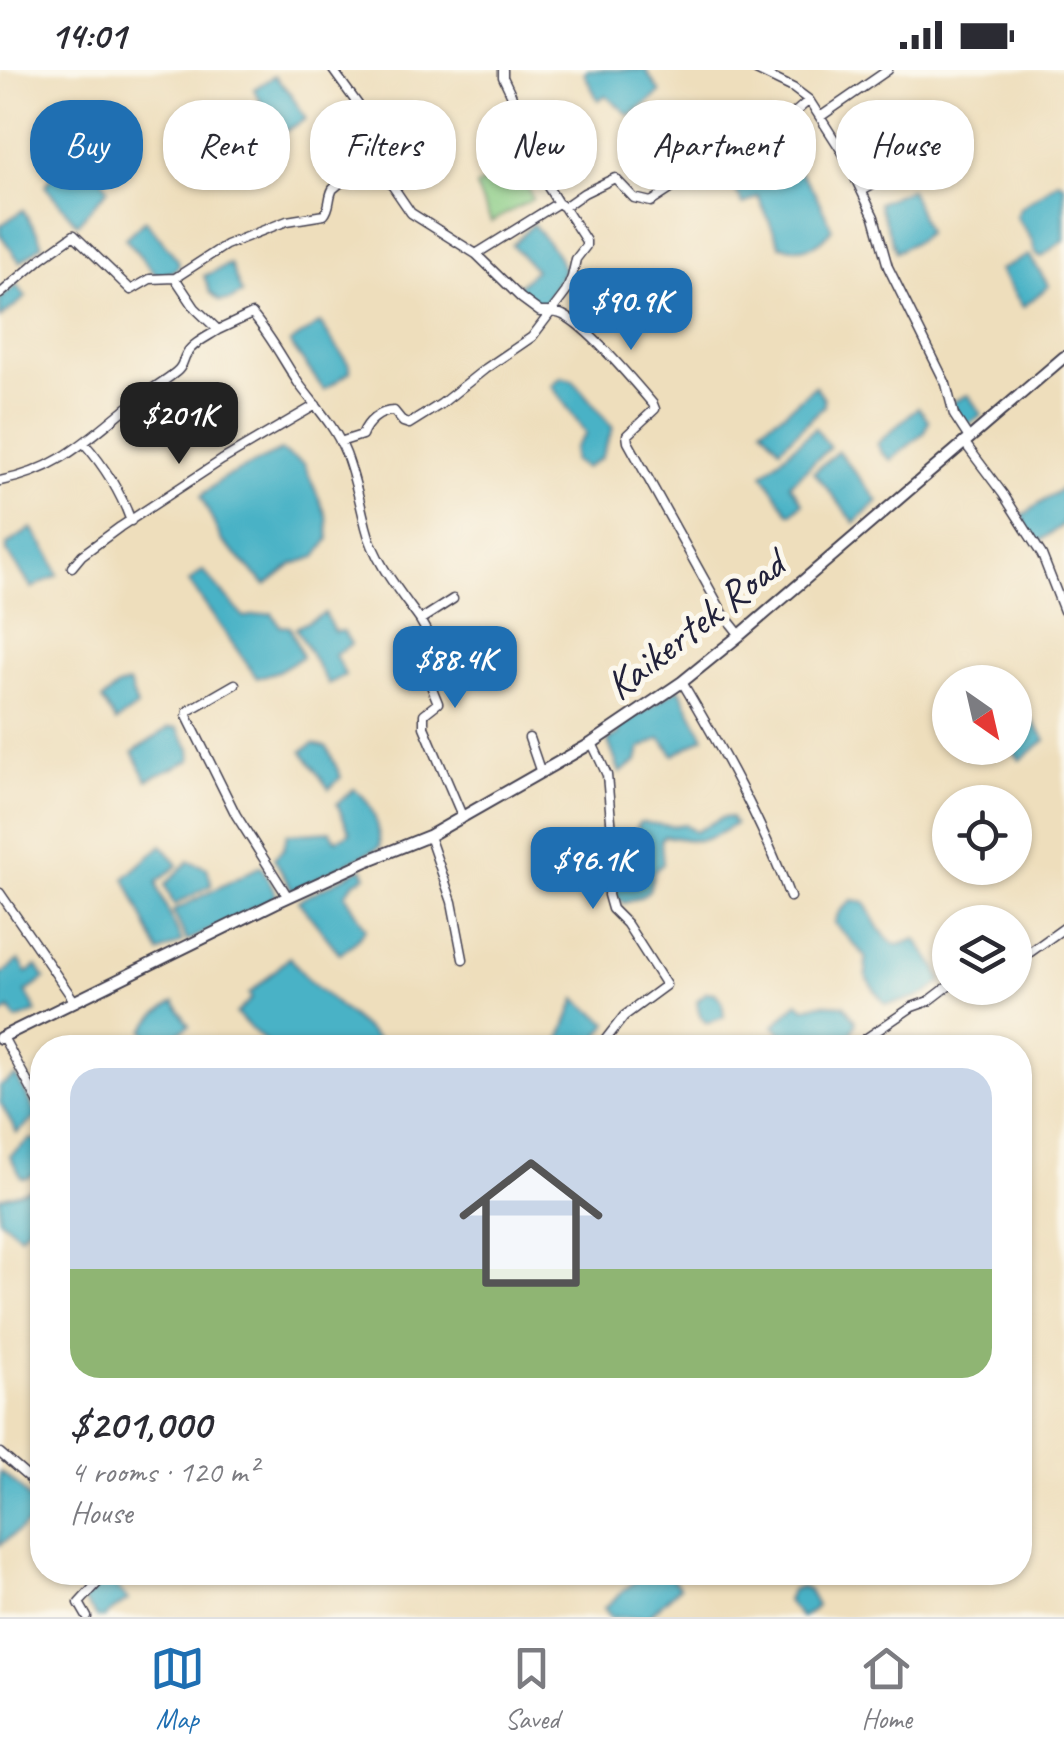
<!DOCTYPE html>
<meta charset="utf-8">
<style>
body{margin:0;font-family:Caveat,sans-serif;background:#f7f7f7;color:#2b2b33;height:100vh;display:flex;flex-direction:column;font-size:38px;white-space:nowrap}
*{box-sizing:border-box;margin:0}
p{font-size:32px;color:#7c7c81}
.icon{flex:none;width:55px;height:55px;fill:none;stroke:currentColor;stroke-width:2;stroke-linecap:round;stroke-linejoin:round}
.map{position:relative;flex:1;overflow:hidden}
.side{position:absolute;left:30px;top:965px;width:1002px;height:550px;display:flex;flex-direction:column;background:#fff;border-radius:40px;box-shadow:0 2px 8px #0004}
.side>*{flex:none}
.top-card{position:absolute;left:30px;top:30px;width:1005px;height:90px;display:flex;gap:20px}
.needle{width:65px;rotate:146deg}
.controls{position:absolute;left:932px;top:595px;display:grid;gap:20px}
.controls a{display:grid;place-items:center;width:100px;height:100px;border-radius:50%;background:#fff;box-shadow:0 2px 8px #0004;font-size:50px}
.price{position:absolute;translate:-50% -85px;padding:0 22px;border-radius:20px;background:#1f6fb2;color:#fff;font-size:32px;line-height:65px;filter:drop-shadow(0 2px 5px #0008)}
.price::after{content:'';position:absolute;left:50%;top:60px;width:30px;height:22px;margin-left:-15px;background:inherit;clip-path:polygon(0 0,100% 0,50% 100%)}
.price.selected{background:#222;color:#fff}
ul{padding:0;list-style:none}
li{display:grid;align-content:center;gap:20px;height:530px;padding:0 40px}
li span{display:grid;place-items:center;height:310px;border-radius:30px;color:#555}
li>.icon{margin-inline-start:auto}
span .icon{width:180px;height:180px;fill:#fffc;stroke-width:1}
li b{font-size:42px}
.pill{padding:0 35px;border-radius:40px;background:#fff;box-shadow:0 2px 8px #0004;font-size:35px;line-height:90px}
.pill.selected{background:#1f6fb2;color:#fff}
.status{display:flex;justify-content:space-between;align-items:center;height:70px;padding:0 50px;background:#fff;direction:ltr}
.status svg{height:28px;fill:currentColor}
.dock{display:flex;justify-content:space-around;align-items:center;height:140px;border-top:2px solid #e1e1e2;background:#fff;font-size:28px;color:#7c7c81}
.dock a{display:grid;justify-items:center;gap:5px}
.dock .selected{color:#1f6fb2}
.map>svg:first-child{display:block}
.green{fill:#8acc85;stroke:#567760;stroke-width:2.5}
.water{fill:#48b2c6;stroke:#356a80;stroke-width:2.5}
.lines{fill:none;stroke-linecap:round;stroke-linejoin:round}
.street-casing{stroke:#413e4e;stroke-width:11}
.secondary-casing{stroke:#413e4e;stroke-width:14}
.street{stroke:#fff;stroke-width:8}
.secondary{stroke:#fff;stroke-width:10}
.labels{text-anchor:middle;stroke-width:10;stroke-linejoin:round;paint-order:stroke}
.street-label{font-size:42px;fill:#22223b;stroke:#fbf7ec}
</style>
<div class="status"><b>14:01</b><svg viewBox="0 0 49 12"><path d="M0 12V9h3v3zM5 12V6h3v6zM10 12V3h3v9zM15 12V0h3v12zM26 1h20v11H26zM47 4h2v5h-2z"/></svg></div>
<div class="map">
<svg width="1064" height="1547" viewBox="0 0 1064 1547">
<rect width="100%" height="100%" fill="#fbf7ec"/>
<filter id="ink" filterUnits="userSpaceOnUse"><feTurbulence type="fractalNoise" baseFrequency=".01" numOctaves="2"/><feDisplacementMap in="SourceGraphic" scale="20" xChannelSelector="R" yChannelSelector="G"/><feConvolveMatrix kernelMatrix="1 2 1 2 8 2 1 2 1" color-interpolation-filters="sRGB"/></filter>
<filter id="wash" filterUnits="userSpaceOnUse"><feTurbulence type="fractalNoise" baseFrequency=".0048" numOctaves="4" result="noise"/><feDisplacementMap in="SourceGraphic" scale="40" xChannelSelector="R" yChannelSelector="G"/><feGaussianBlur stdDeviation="2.25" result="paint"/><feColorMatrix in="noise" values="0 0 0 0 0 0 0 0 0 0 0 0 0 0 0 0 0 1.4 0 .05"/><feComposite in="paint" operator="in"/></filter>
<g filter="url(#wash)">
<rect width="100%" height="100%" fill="#eedebc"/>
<!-- green -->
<path class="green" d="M517,92L533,129L491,152L476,117Z"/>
<!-- water -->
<path class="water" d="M589,0H646L660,23L630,46L606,25L598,30L584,3Z
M274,6L290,23L306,49L278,65L254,19Z
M554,69L571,103L554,118L548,114L538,83L539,76Z
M71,82C86,92 101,103 108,119L77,154L45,116Z
M741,82L749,100L786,89C811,110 819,130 832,159C818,180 804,180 780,176L758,126L743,135L722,93Z
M1058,111L1064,114V170L1041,187L1035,182L1032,170L1016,146L1020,138Z
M910,119L927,162L918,170L896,182L878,133Z
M23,140L38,164L42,175L20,192L0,164V156Z
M145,150L178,190L179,196L172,202L157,206L125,168Z
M533,154L557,184L564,200L544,236L537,237L517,217L535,200L512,175Z
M1029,185L1049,216L1023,237L999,200Z
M230,194L242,224L231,230L220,231L210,222L204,206Z
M17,215L26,227L0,248V229Z
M320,253L350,296V302L324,320L290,273Z
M561,307L573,310L613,358L601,388L585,398L573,391L574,378L586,364L552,316Z
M815,316L824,328V336L780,378L762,357L785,342Z
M968,325L982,345L968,355H962L952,332Z
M918,337L929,351L925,362L891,390L882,383L877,374Z
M815,358L830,377L790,414L803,433L792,443H789L763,404Z
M281,381L304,394L327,447L329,469L316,487L293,494L266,515L222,471L201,426L223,408Z
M838,381L878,431L855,453L814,402Z
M1064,417V454L1036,474L1022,446Z
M32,458L50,485L58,505L32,518L7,482V475Z
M203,501L244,547L272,543L280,556L290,557L302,587L278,601L257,608L189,512Z
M325,543L334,562L343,561L351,574L335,585L345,605L328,614L296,558Z
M129,613L137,637L116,652L102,630L117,617Z
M679,618L704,667L674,685L661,668L640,679L637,691L620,703L608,671L619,664L617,659Z
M1021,646L1030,648L1046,670L1020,690L1011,678H1015V651Z
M169,658H177L190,679L191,690L147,710L133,682Z
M313,674L327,677L341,707L329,719L302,681Z
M354,719C373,730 379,757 380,777L292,820L274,788L284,778L287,764L330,761L336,770L350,763L337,734Z
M730,747L735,754C701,776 701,771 664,766L661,770L663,794L654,801L649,820L641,827L624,833L613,825L611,814C619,802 635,805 645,796L637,759V755L640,752L671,756L684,754L695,762L721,748Z
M162,775L178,795L157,812L158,819L182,872L159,883L125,808Z
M189,791L207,798L212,815L174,835L165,815Z
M261,796L276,824L273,828L187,871L173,841Z
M362,798L366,806L354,812L345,824L366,859L355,872L340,884L298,831Z
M852,830L865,832C871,843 885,874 898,875C901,875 913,870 916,869L935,896L942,911C925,929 908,931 885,934L867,909L865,886L834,853L839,842Z
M290,887L308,910L387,977H271L236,944L252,928L249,924Z
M19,890L27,903L37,896L45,909L26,922L37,942L16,950L10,939L0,946V902L3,904Z
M706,922L715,923L722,931L724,947L708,953C699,949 698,941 697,931Z
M576,929L608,953L591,977H557Z
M175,932L189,956L159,977L144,961C151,947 162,939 175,932Z
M798,932L805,938C818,932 831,934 844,935L856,952L849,969L842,977H794L774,956Z
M16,1006L38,1046L17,1063L0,1032V1016Z
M35,1069L38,1074L42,1072V1098L28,1108H22L10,1086L29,1070Z
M38,1117L42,1123V1145L38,1142L28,1147L29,1156L20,1165L0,1149V1128Z
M0,1402C18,1413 29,1427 39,1445L0,1475Z
M47,1503H89L91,1508L63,1521Z
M644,1503H666L680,1517L647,1547H611L604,1538Z
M108,1508L128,1530L104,1547H97L83,1530Z
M801,1516L808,1519L817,1536L810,1543L800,1547L787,1531L791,1520Z"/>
</g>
<g filter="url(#ink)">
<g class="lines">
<!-- street casing -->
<g class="street-casing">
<path id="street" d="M756,0L793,18L809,30L843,83L874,147L888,197L946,314L954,345L969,368
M820,47L888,0
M372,86L411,143L476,184L521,228L540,242C548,242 556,241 563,245C588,257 634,312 653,334L655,339L627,365L628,372L724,545L740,565
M862,121L914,92
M564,137L584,123L615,108L634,128L651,132L691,106L744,79L783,53L809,30
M476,184L558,133
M175,208L226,175L287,151L324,145C331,137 328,127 333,119L372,86L367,47L333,0
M0,224L42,188L74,165L131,220L150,209L175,208L195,238L218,260L252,244C271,266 283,290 299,314C316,337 335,356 346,384C355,408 360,433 366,457C374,491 400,522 420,550L453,529
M340,372L362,365C367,352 379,341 394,341L403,352L409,354L441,334L485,299L532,267L566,222L572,207L576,189L586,176V171L564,137L558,133L538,101L511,24L503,7V0
M964,372L1003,424L1042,485L1064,541
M84,373C105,397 120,421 131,451
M0,411C62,399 90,366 138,329C150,319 164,312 176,302C184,296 182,290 187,283C193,273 209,266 218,260
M72,497L82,485L120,457L222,390L316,335
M420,550L428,564L415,576L438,633L424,644V657L463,748
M682,612C723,681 762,751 790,827
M235,614L188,641L187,646L236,745L288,827
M529,668L541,703
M592,673L607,705L612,762L608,825L612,839L627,854L666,915L624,946L599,978
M429,766L452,832L463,889
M0,823L75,932
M1015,893L1064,858
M3,967L42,1039
M852,978L912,937L929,931L950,915
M0,1383L29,1408L42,1428
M87,1547L79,1533L103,1507V1502"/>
</g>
<!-- secondary casing -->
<g class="secondary-casing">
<path id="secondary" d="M0,968L275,833L369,790L429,766L592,673L682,612L740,565L1064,287"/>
</g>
<!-- street -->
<use href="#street" class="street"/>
<!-- secondary -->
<use href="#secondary" class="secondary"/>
</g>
</g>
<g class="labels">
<!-- street labels -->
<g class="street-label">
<text transform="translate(694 554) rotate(-38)" y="15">Kaikertek Road</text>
</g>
</g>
</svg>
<div class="controls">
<a><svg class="needle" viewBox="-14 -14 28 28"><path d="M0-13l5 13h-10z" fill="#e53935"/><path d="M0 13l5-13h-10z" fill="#7c7c81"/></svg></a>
<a><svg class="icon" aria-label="locate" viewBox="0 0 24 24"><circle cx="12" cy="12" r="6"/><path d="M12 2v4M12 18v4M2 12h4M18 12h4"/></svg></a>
<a><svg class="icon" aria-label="layers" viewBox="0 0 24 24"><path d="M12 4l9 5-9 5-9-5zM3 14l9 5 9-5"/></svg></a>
</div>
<b class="price" style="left:631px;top:283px">$90.9K</b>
<b class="price selected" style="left:179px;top:397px">$201K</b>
<b class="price" style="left:455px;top:641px">$88.4K</b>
<b class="price" style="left:593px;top:842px">$96.1K</b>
<div class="top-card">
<a class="pill selected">Buy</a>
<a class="pill">Rent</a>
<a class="pill">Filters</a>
<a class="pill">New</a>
<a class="pill">Apartment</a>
<a class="pill">House</a>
</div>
<section class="side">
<ul>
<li><span style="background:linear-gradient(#c9d6e8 65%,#8fb573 0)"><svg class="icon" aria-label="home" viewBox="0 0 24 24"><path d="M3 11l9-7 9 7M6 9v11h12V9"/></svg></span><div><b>$201,000</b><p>4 rooms · 120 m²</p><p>House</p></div></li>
</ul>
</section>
</div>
<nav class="dock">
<a class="selected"><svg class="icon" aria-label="map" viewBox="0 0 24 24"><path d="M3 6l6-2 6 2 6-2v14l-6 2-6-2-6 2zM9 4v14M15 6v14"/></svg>Map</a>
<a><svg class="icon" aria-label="saved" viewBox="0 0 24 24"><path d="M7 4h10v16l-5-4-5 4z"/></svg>Saved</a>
<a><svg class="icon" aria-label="home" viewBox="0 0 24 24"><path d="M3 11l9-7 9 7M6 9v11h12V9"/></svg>Home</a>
</nav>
